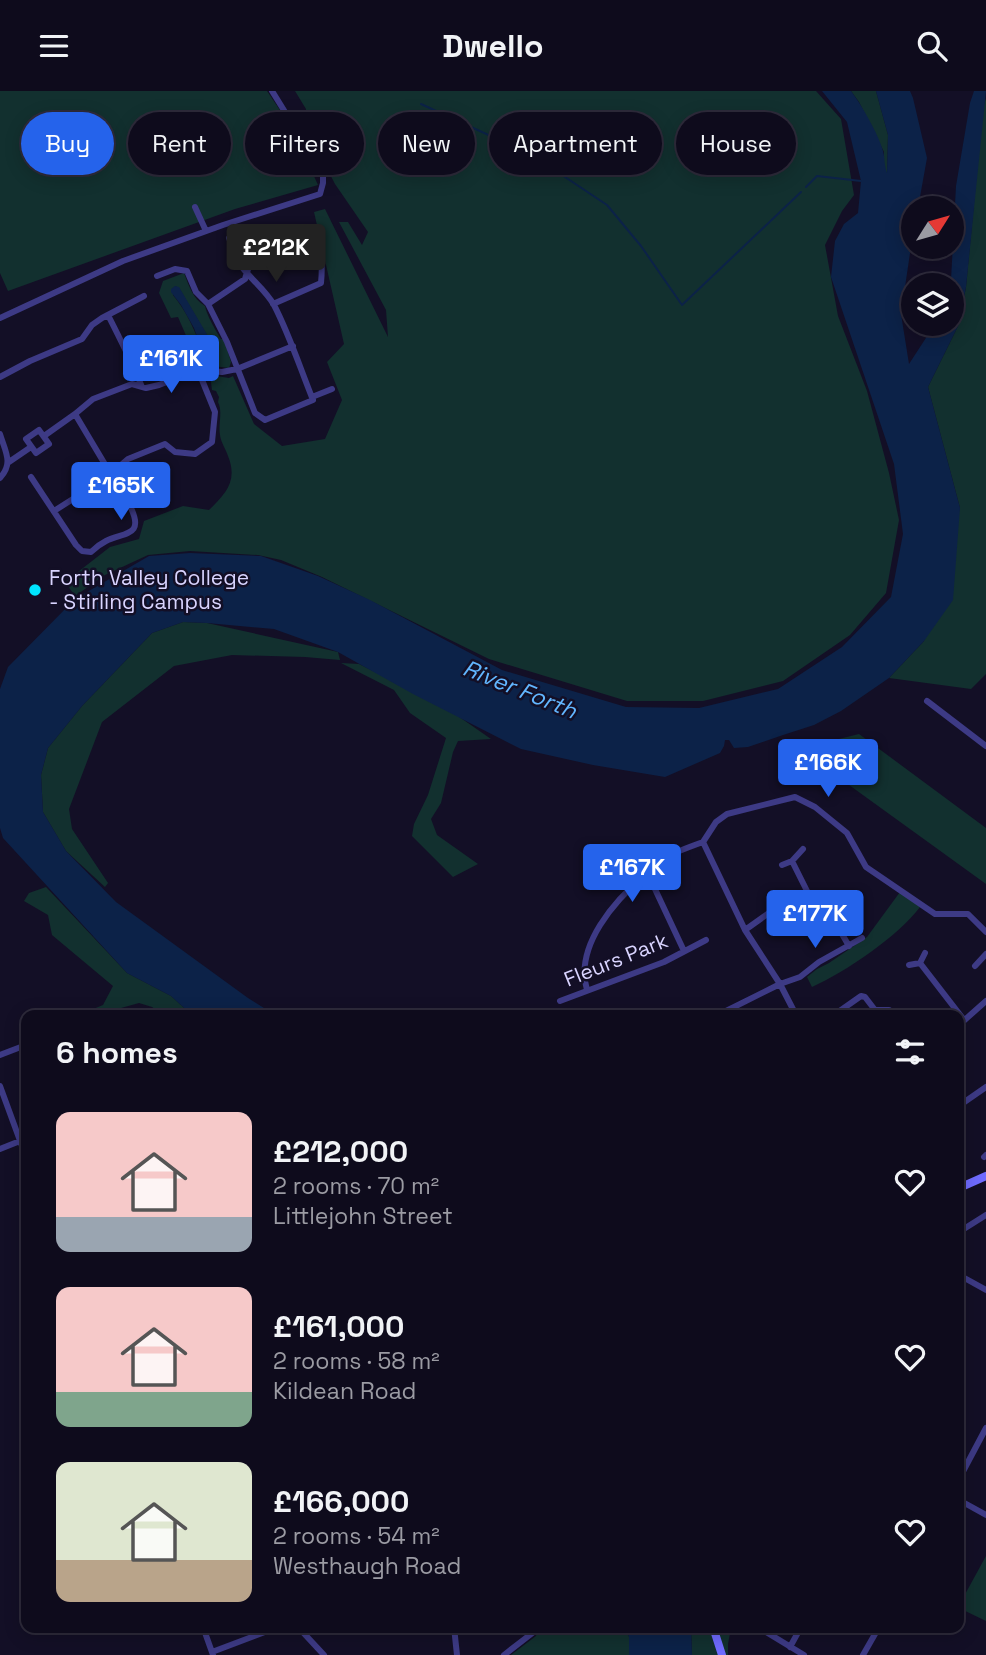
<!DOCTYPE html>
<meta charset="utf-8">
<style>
body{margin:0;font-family:"Space Grotesk",sans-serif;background:#171425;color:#f1f3f6;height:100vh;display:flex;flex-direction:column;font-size:26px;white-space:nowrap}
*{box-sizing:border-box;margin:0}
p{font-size:23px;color:#9b9ba3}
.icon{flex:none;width:38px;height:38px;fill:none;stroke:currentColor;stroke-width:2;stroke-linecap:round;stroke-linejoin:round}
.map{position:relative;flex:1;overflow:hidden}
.drawer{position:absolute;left:21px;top:919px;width:943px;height:623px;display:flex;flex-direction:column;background:#0e0b1c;border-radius:14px;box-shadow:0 4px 18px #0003,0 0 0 2px #2e2b3b}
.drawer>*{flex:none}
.banner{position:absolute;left:21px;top:21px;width:945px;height:63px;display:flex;gap:14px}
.needle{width:46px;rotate:53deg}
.controls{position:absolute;left:901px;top:105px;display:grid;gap:14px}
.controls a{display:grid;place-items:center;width:63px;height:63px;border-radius:50%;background:#0e0b1c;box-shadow:0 4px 18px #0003,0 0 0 2px #2e2b3b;font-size:35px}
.price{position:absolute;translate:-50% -60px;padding:0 16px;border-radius:7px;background:#2563eb;color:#fff;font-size:23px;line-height:46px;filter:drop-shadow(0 2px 4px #0008)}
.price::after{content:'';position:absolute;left:50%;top:42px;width:21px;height:16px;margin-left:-10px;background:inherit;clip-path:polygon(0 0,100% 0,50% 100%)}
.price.active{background:#222;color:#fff}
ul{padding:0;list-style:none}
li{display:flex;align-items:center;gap:21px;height:175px;padding:0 35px}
li span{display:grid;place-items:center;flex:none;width:196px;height:140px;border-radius:14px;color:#555}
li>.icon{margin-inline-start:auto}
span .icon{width:84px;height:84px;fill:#fffc;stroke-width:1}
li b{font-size:30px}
h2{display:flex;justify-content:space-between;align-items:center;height:84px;padding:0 35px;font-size:30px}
.pill{padding:0 24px;border-radius:32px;background:#0e0b1c;box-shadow:0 4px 18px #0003,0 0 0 2px #2e2b3b;font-size:24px;line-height:63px}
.pill.active{background:#2563eb;color:#fff}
header{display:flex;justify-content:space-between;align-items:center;height:91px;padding:0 35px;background:#0e0b1c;font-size:32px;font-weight:700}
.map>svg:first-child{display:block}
.green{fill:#12302f;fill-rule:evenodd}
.water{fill:#0c2248}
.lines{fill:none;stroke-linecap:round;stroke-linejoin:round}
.stream{stroke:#0c2248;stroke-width:2}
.street{stroke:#3d3a85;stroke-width:6}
.secondary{stroke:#6f6bff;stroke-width:8}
.poi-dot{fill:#00e5ff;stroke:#130f26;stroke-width:2.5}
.labels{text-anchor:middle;stroke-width:5;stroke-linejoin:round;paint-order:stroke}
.poi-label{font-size:21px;fill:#d9d4ff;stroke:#130f26;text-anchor:start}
.street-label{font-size:21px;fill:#d9d4ff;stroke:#130f26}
.water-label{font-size:23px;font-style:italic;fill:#62b6ff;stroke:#130f26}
</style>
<header><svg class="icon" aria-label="menu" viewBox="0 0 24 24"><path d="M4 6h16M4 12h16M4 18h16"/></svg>Dwello<svg class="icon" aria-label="search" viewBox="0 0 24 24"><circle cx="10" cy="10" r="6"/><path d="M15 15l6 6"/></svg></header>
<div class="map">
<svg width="986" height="1564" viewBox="0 0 986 1564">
<rect width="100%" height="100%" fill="#130f26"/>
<!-- green -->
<path class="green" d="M0,0H267L292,37L318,94L235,118L8,200L0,182Z
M295,0H816L841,28L854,104L842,120L825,154L838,225L867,300L889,382L899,429L886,502L850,544L783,590L703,610H627L489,568L322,486L281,469L258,464L190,460L148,464L105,484L75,505L65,491L110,456L139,448L144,430L183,415L209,419C226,402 238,390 228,365C226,358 221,352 220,344C218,333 223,321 218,311L219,306L216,300L212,299L210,284L229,287L233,285L254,333L282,355L325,348L342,309L327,271L344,253L314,121L325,118L388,246L386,219L339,131H348L362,154L368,141L335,93L305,35L306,18Z
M851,0H876L888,44L887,85L884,74V61L859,11Z
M986,7V583L971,598L889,587L924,550L960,417L928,296L959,233L966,196L983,17Z
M184,182C189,195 193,208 205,215C207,225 216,240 221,248H224L231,271L229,277L205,274L197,270L178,226L171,227L159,202L163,190ZM175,195L179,197L217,261L202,259C195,240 187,221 173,204Z
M183,531L207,532L338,561L340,569L305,566L232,564L174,575L102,631L69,718L72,738L108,792L105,796L66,760L43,721L41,684L48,657L82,615L152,542Z
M341,572L359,573L445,616L491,648L458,650L453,661L441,712L431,728L437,744L478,773L453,786L412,745L414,733L428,704L446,647L410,622L394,599Z
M859,643L986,737V793L838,686L809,674L827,651Z
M46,796L127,882L171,905L192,924H164L152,916L139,912L96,924H47L63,921L81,923L103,914L113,895L52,844L48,824L24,810L29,802Z
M900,801L920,816C897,846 847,880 812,896L807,886L817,878L829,872L867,846Z
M986,1465V1530L959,1517V1505L963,1507Z
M539,1537H626L629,1546V1564H511L536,1545Z
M691,1537H731L728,1553V1564H692Z"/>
<!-- water -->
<path class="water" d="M822,0H851C861,13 879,44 883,60C885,67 884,74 887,82L888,44L876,0H910L913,7L927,67L918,117H914L913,142L901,223L909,273L935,233H952V194H949L951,189L956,95L970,12L974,0H986L966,196L959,233L928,296L960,417L953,509L924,550L889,587L841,620L814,634L783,644L748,656L734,657L729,649H725L724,655L720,662L665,686L593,674L521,658L413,603L338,561L274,538L207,532L183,531L152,542L82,615L48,657L41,684L43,721L66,760L116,811L248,907L275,924H192L171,905L127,882L3,747L0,737V598L8,576L75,508L149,465L190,462L261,465L318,485L370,509L502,579L626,616L699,617L778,598L842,556L891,506L903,443L894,373L831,186L835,150L844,133L858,122L861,90L847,31Z
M175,195L179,196L218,262L211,263L202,260L194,237L181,214L171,201V198Z
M626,1537H691L692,1564H629V1546Z"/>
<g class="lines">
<!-- stream -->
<path class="stream" d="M421,13L532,64L607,114L641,155L682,214L801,101
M806,96L817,85L861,90"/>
<!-- street -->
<path class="street" d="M195,116L206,140
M157,185L175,178L187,180L196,201L208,213L227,251L255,322L265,329L313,309C300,277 290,245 274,214C265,198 249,187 239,172C235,164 232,155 229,147
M208,213L245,188L249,175C260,168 307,143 317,158C323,166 322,182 321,192L273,213
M108,224C120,248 132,271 142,296
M0,227L123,170L223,134L320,103L323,92V83L297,32L285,21L272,0
M0,286L30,270L82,248L92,234L102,227L144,205
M312,306L332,298
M39,339L49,353L36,362L26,348Z
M0,343C5,360 14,372 0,387
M44,345L75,323L93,308L132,293L146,297L159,294L198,279L222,281L237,278L293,255
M9,371L31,356
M31,386L76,454L82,460L91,461C95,457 100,453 106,450C125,441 144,445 131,417L75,323
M54,420L87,399L110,379L121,374L128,368L165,353L175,361L195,363L212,351L215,321L198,279
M927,610L986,655
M703,751L716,731L727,723L795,706L815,716L847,742L866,776L935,823H968L986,841
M703,751L745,839L780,893L796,924
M792,770L808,802L829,821L849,855
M782,774L792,770L803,758
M647,781L684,860
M745,839L776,817L794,812L808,802
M920,872L964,929
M909,874L920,872L925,862
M975,875L986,863
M587,899C574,855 615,809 646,783C651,778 656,772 662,768C675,761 689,756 703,751
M560,910L664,871L706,849
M875,919H889
M718,924L780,893L800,886L819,871L862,847
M834,924L861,905L865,906L875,919L874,924
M959,934L986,910
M0,964L26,954
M0,995L26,1066
M959,1017L963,1012L986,996
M0,1058L20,1050
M984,1066L986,1064
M959,1141L986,1124
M959,1184L986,1199
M959,1388L986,1337
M959,1409L986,1424
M203,1536L213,1564
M298,1536L324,1564
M454,1536L457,1564
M758,1536L804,1564
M790,1556L801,1536
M212,1561L278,1536
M504,1564L535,1540L536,1536
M863,1564L879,1536"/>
<!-- secondary -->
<path class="secondary" d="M959,1097L986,1085
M713,1536L722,1564"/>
</g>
<!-- markers -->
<circle class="poi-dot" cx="35" cy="499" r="7"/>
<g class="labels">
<!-- poi labels -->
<g class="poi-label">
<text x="49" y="494">Forth Valley College<tspan x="49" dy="24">- Stirling Campus</tspan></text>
</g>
<!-- street labels -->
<g class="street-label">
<text transform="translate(616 869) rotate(-22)" y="7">Fleurs Park</text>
</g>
<!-- water labels -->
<g class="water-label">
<text transform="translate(520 598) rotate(22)" y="8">River Forth</text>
</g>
</g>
</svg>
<div class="controls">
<a><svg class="needle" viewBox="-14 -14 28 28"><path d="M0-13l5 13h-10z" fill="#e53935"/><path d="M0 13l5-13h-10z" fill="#9b9ba3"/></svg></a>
<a><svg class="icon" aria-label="layers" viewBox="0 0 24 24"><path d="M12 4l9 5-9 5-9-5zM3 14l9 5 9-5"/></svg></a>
</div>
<b class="price active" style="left:276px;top:193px">£212K</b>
<b class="price" style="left:171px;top:304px">£161K</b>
<b class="price" style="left:121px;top:431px">£165K</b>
<b class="price" style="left:828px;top:708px">£166K</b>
<b class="price" style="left:632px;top:813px">£167K</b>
<b class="price" style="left:815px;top:859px">£177K</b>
<div class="banner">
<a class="pill active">Buy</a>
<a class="pill">Rent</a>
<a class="pill">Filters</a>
<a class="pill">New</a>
<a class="pill">Apartment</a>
<a class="pill">House</a>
</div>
<section class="drawer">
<h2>6 homes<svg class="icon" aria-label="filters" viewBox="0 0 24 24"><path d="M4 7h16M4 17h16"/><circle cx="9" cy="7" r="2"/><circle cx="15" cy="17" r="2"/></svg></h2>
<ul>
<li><span style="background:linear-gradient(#f6c9c9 75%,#9aa5b1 0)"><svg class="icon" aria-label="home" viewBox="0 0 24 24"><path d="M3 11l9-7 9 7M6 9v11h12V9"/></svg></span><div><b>£212,000</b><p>2 rooms · 70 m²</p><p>Littlejohn Street</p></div><svg class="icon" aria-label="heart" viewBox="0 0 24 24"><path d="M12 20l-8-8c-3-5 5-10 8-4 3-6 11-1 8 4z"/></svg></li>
<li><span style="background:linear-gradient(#f6c9c9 75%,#7fa58c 0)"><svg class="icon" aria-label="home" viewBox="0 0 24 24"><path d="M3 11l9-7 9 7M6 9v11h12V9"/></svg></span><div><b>£161,000</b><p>2 rooms · 58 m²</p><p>Kildean Road</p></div><svg class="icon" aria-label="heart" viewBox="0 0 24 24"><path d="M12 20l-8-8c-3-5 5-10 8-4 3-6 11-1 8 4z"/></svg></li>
<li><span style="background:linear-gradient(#dfe7d0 70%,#b9a48a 0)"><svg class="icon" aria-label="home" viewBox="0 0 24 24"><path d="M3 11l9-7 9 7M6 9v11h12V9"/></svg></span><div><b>£166,000</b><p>2 rooms · 54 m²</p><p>Westhaugh Road</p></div><svg class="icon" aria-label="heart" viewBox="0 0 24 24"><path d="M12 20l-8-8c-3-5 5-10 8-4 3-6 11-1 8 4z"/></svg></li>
</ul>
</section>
</div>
